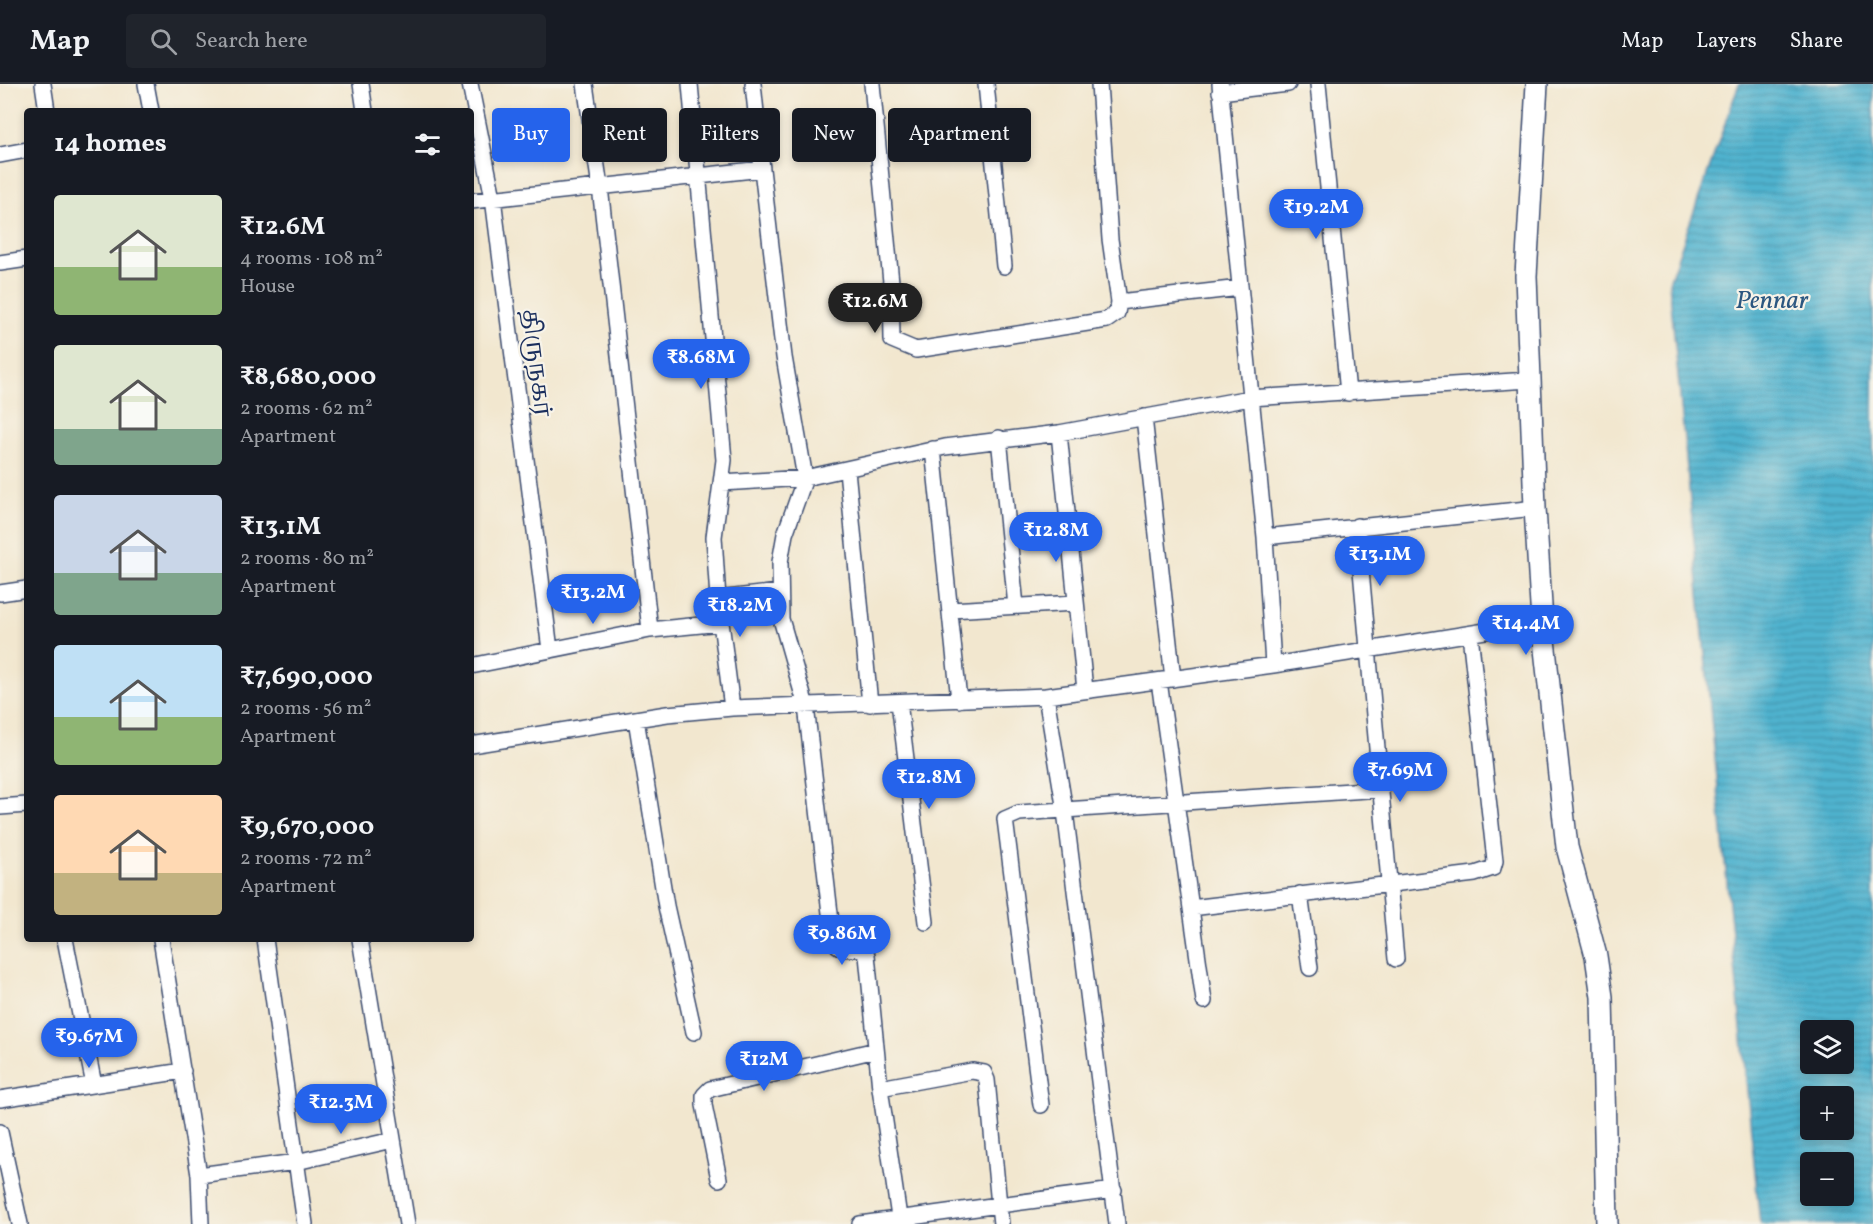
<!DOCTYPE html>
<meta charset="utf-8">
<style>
body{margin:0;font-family:Vollkorn,"Noto Serif Tamil",serif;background:#20242c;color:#f1f3f6;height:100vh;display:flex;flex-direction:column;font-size:22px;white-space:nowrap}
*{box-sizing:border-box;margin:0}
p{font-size:20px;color:#9ea1a6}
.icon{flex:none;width:33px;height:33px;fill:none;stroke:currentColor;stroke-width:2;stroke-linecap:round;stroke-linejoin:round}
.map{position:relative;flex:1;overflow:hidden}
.panel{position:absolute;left:24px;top:24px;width:450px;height:834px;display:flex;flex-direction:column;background:#171b24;border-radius:6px;box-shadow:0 3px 9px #0003}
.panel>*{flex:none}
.hud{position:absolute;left:492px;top:24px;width:570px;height:54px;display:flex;gap:12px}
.controls{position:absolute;left:1800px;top:936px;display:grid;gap:12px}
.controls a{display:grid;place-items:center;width:54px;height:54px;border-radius:6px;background:#171b24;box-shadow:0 3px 9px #0003;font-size:30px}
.price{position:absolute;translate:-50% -51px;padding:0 14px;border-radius:21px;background:#2563eb;color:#fff;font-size:20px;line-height:39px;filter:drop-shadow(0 2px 3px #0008)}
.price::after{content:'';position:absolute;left:50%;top:36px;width:18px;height:14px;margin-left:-9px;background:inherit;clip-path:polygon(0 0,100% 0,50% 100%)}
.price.selected{background:#222;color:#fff}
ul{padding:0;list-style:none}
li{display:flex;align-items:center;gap:18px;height:150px;padding:0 30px}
li span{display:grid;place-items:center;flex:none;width:168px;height:120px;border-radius:6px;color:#555}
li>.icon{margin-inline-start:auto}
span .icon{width:72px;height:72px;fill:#fffc;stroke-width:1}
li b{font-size:26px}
h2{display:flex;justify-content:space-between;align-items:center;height:72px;padding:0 30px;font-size:26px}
.tag{padding:0 21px;border-radius:6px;background:#171b24;box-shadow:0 3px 9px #0003;font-size:21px;line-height:54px}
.tag.selected{background:#2563eb;color:#fff}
header{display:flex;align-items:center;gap:36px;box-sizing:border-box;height:84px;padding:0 30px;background:#171b24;border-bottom:2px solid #363941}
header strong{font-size:28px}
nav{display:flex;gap:33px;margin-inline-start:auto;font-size:21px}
.search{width:420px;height:54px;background:#20242c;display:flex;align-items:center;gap:15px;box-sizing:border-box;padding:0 21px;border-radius:6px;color:#9ea1a6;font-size:22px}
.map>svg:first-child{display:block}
.water{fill:url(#water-rules);stroke:#367196;stroke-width:1.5;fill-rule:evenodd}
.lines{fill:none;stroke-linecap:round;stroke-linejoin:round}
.street-casing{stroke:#3b4b6f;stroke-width:18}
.secondary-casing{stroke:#3b4b6f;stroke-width:24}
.street{stroke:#fff;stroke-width:15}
.secondary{stroke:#fff;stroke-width:21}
.labels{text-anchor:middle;stroke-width:4.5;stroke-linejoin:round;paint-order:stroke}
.street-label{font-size:24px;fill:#1b2f5e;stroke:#f7f3e8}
.water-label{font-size:26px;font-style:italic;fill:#2b5780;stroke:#f7f3e8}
</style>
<header>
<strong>Map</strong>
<div class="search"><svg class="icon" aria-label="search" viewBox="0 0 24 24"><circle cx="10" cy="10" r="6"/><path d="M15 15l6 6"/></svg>Search here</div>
<nav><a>Map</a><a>Layers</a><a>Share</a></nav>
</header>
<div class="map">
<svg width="1873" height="1140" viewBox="0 0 1873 1140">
<defs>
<pattern id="water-rules" width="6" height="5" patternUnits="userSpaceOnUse" patternTransform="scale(1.5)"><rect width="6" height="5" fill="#50b3cf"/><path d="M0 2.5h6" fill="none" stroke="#4292ab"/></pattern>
</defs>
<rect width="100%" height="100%" fill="#f7f3e8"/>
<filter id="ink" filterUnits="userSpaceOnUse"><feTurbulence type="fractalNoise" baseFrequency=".0167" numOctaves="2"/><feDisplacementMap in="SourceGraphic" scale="12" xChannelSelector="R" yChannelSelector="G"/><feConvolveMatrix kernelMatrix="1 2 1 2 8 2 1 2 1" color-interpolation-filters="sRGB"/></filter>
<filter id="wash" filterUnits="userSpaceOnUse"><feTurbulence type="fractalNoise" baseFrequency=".008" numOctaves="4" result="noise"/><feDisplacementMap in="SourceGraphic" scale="24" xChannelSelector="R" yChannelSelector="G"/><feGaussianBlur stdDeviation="1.35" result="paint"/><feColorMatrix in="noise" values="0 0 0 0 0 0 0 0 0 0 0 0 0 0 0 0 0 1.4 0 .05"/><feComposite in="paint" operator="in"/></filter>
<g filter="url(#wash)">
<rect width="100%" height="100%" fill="#f2e7cf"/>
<!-- water -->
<path class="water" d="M1739,0H1873V1140H1760L1669,198ZM1810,946H1844V980H1810ZM1810,1012H1844V1046H1810ZM1810,1078H1844V1112H1810Z"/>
</g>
<g filter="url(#ink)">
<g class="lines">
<!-- street casing -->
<g class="street-casing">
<path id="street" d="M43,0L47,27
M146,0L151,27
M361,0L365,27
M470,0L493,114L550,566
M585,0L600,103L650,546
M690,0L724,376L714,453L718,515
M753,0L762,85
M872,0L891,198L892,256L916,266L1107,236L1117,229L1119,218L1240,204
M986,0L1004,182
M1099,0L1110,155L1119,218
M1220,0L1265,453L1273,581
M1318,0L1348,309
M1220,8L1288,0
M0,71L27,66
M471,117L762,85L784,273L805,394L785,450L780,478L781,535L806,622L833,855C839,867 847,865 859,864L867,871L880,1004L900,1140
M0,179L27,175
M1144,333L1173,595
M1059,349L1085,606
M999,354L1016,522
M933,365L959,616
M847,386L870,620
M722,399L805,394L945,363L1059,349L1250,314L1529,296
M1357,442L1396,875
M1265,453L1535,424
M0,509L27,505
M950,526L1076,519
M471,582L650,546L721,539
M1159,597L1204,917
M1046,612L1065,727L1117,1140
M899,618L926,838
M732,624L718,515L779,508
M636,635L666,822L694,948
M471,661L667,630L732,624L1046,612L1273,581L1542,538
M0,723L27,721
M1300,810L1310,884
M1191,824L1475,790L1493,784L1495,777L1470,550
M65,855L94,1001
M161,855L199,1091L201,1140
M265,855L305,1140
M360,855L407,1140
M880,1004L972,987L984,989L987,996L999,1121L1114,1106
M0,1015L183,987
M1041,1021L1005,735L1019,729L1382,705
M0,1048L20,1140
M199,1091L296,1078L393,1056
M719,1095L704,1021V1011L710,1005L876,966
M860,1140L999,1121L1001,1140"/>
</g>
<!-- secondary casing -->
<g class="secondary-casing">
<path id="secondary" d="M1537,0L1526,192L1535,424L1542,538L1567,763L1596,872L1602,913L1607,1140"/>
</g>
<!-- street -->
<use href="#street" class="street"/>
<!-- secondary -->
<use href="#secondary" class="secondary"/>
</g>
</g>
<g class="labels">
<!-- street labels -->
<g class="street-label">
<text transform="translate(537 279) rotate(83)" y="8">திருநகர்</text>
</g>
<!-- water labels -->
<g class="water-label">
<text x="1772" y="224">Pennar</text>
</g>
</g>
</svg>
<div class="controls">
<a><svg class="icon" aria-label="layers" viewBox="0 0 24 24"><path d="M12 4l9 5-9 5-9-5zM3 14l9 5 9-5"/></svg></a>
<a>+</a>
<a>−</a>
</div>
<b class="price" style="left:1316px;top:156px">₹19.2M</b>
<b class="price selected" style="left:875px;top:250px">₹12.6M</b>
<b class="price" style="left:701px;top:306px">₹8.68M</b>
<b class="price" style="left:1056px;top:479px">₹12.8M</b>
<b class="price" style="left:1380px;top:503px">₹13.1M</b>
<b class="price" style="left:593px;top:541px">₹13.2M</b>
<b class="price" style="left:740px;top:554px">₹18.2M</b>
<b class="price" style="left:1526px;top:572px">₹14.4M</b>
<b class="price" style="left:1400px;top:719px">₹7.69M</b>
<b class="price" style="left:929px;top:726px">₹12.8M</b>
<b class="price" style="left:842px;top:882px">₹9.86M</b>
<b class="price" style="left:89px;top:985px">₹9.67M</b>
<b class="price" style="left:764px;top:1008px">₹12M</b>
<b class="price" style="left:341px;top:1051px">₹12.3M</b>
<div class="hud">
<a class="tag selected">Buy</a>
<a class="tag">Rent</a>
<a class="tag">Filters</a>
<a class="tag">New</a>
<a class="tag">Apartment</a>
</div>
<section class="panel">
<h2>14 homes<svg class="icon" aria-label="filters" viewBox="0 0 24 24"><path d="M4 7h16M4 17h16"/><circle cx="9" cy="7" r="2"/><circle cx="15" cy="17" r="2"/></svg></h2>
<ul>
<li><span style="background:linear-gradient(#dfe7d0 60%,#8fb573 0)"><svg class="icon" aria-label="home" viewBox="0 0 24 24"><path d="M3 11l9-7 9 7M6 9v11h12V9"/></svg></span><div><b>₹12.6M</b><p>4 rooms · 108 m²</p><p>House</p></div></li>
<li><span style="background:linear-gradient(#dfe7d0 70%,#7fa58c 0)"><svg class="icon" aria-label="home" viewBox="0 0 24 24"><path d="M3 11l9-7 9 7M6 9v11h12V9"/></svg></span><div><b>₹8,680,000</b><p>2 rooms · 62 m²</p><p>Apartment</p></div></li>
<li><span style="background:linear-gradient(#c9d6e8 65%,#7fa58c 0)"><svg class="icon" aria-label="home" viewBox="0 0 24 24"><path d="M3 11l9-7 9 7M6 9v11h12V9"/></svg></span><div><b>₹13.1M</b><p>2 rooms · 80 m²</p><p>Apartment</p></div></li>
<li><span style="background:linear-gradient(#bfe0f5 60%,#8fb573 0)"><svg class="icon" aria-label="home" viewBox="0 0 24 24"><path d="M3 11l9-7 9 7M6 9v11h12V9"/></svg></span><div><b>₹7,690,000</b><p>2 rooms · 56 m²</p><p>Apartment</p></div></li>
<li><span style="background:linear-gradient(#ffd9b3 65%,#c2b280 0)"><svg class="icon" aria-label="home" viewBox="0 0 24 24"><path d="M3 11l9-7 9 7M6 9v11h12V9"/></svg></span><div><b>₹9,670,000</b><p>2 rooms · 72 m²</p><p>Apartment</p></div></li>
</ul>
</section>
</div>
